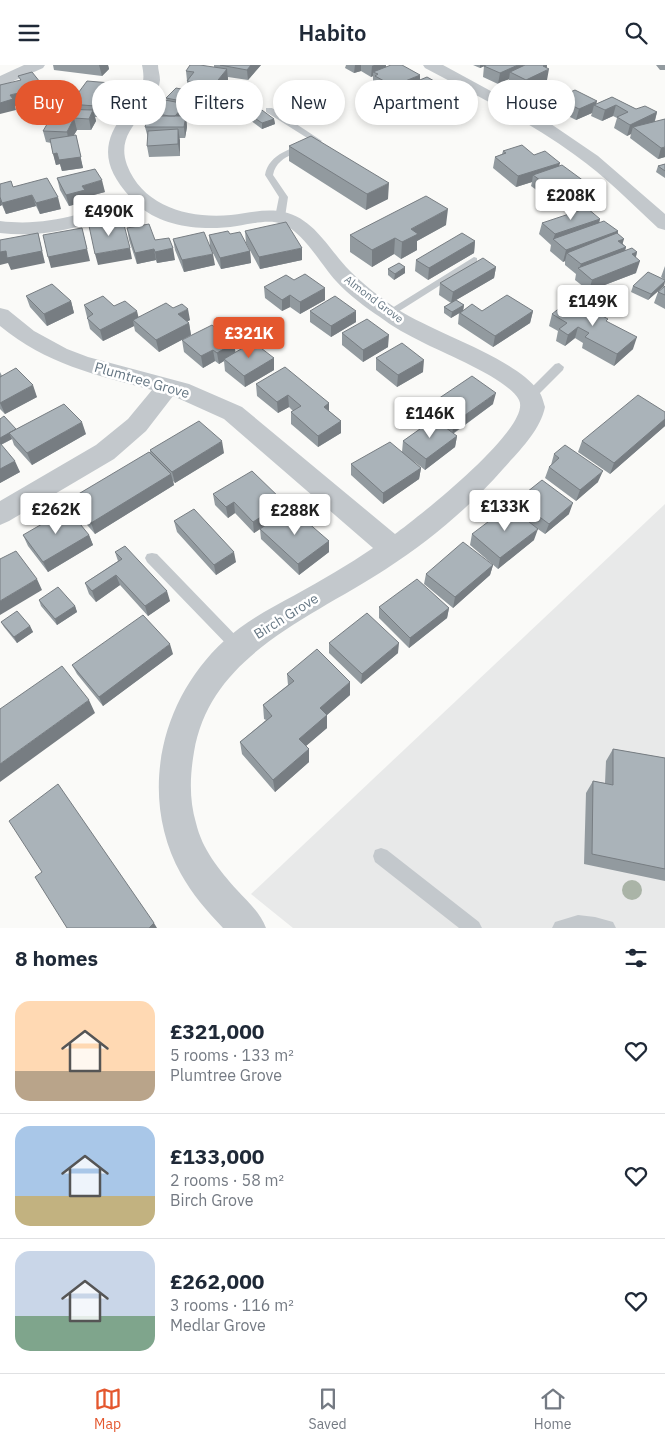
<!DOCTYPE html>
<meta charset="utf-8">
<style>
body{margin:0;font-family:"IBM Plex Sans",sans-serif;background:#f6f6f7;color:#1f2937;height:100vh;display:flex;flex-direction:column;font-size:19px;white-space:nowrap}
*{box-sizing:border-box;margin:0}
p{font-size:16px;color:#747a83}
.icon{flex:none;width:28px;height:28px;fill:none;stroke:currentColor;stroke-width:2;stroke-linecap:round;stroke-linejoin:round}
.map{position:relative;height:863px;overflow:hidden}
.side{display:flex;flex-direction:column;background:#fff;flex:1}
.side>*{flex:none}
.guide{position:absolute;left:15px;top:15px;width:635px;height:45px;display:flex;gap:10px}
.price{position:absolute;translate:-50% -42px;padding:0 11px;border-radius:5px;background:#fff;color:#222;font-size:16px;line-height:32px;filter:drop-shadow(0 1px 2px #0008)}
.price::after{content:'';position:absolute;left:50%;top:30px;width:15px;height:11px;margin-left:-8px;background:inherit;clip-path:polygon(0 0,100% 0,50% 100%)}
.price.on{background:#e4572e;color:#fff}
ul{padding:0;list-style:none}
li{display:flex;align-items:center;gap:15px;height:125px;padding:0 15px}
li+li{border-top:1px solid #e0e1e3}
li span{display:grid;place-items:center;flex:none;width:140px;height:100px;border-radius:15px;color:#555}
li>.icon{margin-inline-start:auto}
span .icon{width:60px;height:60px;fill:#fffc;stroke-width:1}
li b{font-size:21px}
h2{display:flex;justify-content:space-between;align-items:center;height:60px;padding:0 15px;font-size:21px}
.tag{padding:0 18px;border-radius:22px;background:#fff;box-shadow:0 2px 8px #0003;font-size:18px;line-height:45px}
.tag.on{background:#e4572e;color:#fff}
header{display:flex;justify-content:space-between;align-items:center;height:65px;padding:0 15px;background:#fff;font-size:22px;font-weight:600}
.tab-bar{display:flex;justify-content:space-around;align-items:center;height:70px;border-top:1px solid #e0e1e3;background:#fff;font-size:14px;color:#747a83}
.tab-bar a{display:grid;justify-items:center;gap:2px}
.tab-bar .on{color:#e4572e}
.map>svg:first-child{display:block}
.built{fill:#e8e9e9}
.lines{fill:none;stroke-linecap:round;stroke-linejoin:round}
.lane{fill:#c3c8cc;fill-rule:evenodd}
.street{fill:#c3c8cc;fill-rule:evenodd}
.tree{fill:#aab4a7}
.wall{fill:#929a9f}
.shaded-wall{fill:#777d82}
.building{fill:#aab3b9;stroke:#777d82}
.labels{text-anchor:middle;stroke-width:5;stroke-linejoin:round;paint-order:stroke}
.far-street-label{font-size:11px;fill:#657683;stroke:#fff}
.street-label{font-size:14px;fill:#657683;stroke:#fff}
</style>
<header><svg class="icon" aria-label="menu" viewBox="0 0 24 24"><path d="M4 6h16M4 12h16M4 18h16"/></svg>Habito<svg class="icon" aria-label="search" viewBox="0 0 24 24"><circle cx="10" cy="10" r="6"/><path d="M15 15l6 6"/></svg></header>
<div class="map">
<svg width="665" height="863" viewBox="0 0 665 863">
<rect width="100%" height="100%" fill="#fafaf8"/>
<!-- built -->
<path class="built" d="M665,439V863H293L251,829Z"/>
<g class="lines">
<!-- lane -->
<path class="lane" d="M266,43H272L322,76C307,89 278,86 273,110L288,132L285,152L280,155L275,152L279,132L265,110C269,88 293,83 312,76L266,47Z
M474,192L477,193V197L393,250H385L384,248Z
M559,298L564,302L563,305L535,333H527L525,330L527,327L555,299Z
M152,488L157,489L243,578L245,582L243,586L238,588L233,586L147,497L145,493L147,489Z
M381,783L387,785L479,857L482,863H459L375,797L373,791L375,785Z
M578,850L595,852L613,857L616,863H552L555,857Z"/>
<!-- street -->
<path class="street" d="M24,0H45L43,3L0,22V11Z
M142,0H158C158,5 160,10 160,15C157,47 113,62 127,100C143,142 190,154 231,150C249,148 266,143 284,147C315,154 329,185 350,206C364,220 381,233 397,244C436,269 511,291 538,325C542,330 543,336 545,342C540,366 519,386 503,404C469,443 429,476 386,504C313,552 210,589 194,687C190,710 189,735 196,758C202,784 219,805 237,825C248,837 260,847 266,863H223C207,846 192,829 181,809C138,731 160,634 225,575C246,556 271,543 295,530C322,515 348,500 373,483L224,354L173,331L146,366L114,394L9,456L0,460V436L96,380L128,354L152,325C96,310 46,299 0,261V243L8,245L34,266L67,284L88,292L189,319L242,342L395,469C417,453 533,362 519,335C507,313 445,289 422,277C408,270 393,262 380,252C365,242 349,230 336,216C321,200 304,167 282,159C269,154 251,159 237,161C205,166 166,163 140,142C94,158 50,174 0,168V156C47,162 86,148 130,132C103,102 100,78 126,46C133,37 142,27 143,16C144,11 143,5 142,0Z
M423,0H443L551,59L598,91L665,149V165L658,163C631,138 605,111 575,90C528,56 476,30 425,3Z"/>
</g>
<!-- trees -->
<circle class="tree" cx="632" cy="825" r="10"/>
<!-- wall -->
<path class="wall" d="M53,0H108L109,4L102,11L54,5Z
M214,0H261L248,15L228,12V15L215,30L202,28V34L193,44L187,42V44L181,51H186L187,62L185,73H179L180,91L149,92L147,81L148,73L145,62L154,51L153,48L167,36L166,33L188,25L186,6L214,2Z
M346,0H386V2L420,15L443,21L442,30L467,46L438,58L428,53L429,42L434,40V35L418,42L403,33V27L395,31L399,33V39L376,49L362,41V35L383,26L374,22V19L373,18V11L371,12L361,6L354,8L345,3Z
M473,0H547V15L524,25L508,17L509,14L498,19L483,12L484,1L480,3Z
M656,0H665V5H660Z
M113,29L97,52H95L96,56L91,65H77L74,70L83,103L62,106L60,99L56,100L51,78L46,77L43,66L71,44L70,39Z
M612,32L636,44L657,47L655,56L665,92L658,94L630,73L631,69L627,71L614,63L617,53L613,51L602,56L591,51L592,48L576,55L554,44L557,33L596,39Z
M234,39L274,54L275,59L262,64L235,44Z
M289,81L388,134L366,145L289,96Z
M503,86L559,101L592,122L589,134L569,141L554,130L546,132L531,121L532,117L516,122L493,103L495,92L502,89Z
M665,99V113L656,107L658,101Z
M57,113L105,127L86,132L88,136L69,141L60,125Z
M0,119L13,122L61,144L40,149L36,141L6,149L2,140L0,141Z
M600,154L599,158L618,166V169L623,179L626,182L625,185L637,187L636,192V208L589,226L575,215L576,209L565,200V196L563,197L550,186L551,180L539,169L542,158Z
M446,160L417,176V185L401,194L394,189L372,202L350,187V170Z
M127,163L155,175L175,195L157,198L156,195L137,199L129,175Z
M245,166L302,195L260,204L246,178Z
M230,169L250,186L251,198L221,204L210,182L209,170Z
M173,174L215,200L184,207L175,185Z
M475,176L474,188L428,215L415,206L416,195Z
M665,201V215L661,212Z
M496,202L494,213L456,235L464,240L463,246H533L530,258L493,282L458,259L459,248L451,253L444,248V242L451,238L439,230L440,218Z
M388,204L405,208L394,215L388,210Z
M294,215L325,235L300,249L290,242L282,246L265,233L264,222Z
M665,215L664,221L648,235L631,227L633,221Z
M665,221V244L654,238L658,227Z
M26,231L71,236L74,248L47,261L30,242Z
M84,240L114,241L138,252L173,243L190,255L187,257L189,258L191,270L159,287L135,266L134,261L103,276L90,264Z
M310,246L356,257L331,272L310,257Z
M552,249L607,257L633,284L614,301L582,283L583,278L575,273L565,281L556,276L558,266L549,261Z
M342,268L388,282L363,297L342,280Z
M182,275L235,287L274,293V305L245,322L225,306L224,296L219,299L215,296L203,303L184,287Z
M376,293L423,307L397,322L376,305Z
M0,307L2,311L37,332L5,349L0,344Z
M256,319L329,338V346L341,356V368L318,382L291,359V347L293,346L289,342L278,348L257,331Z
M493,339L453,369L457,371L455,382L425,405L412,395L421,403L419,414L383,439L351,410V399L402,387L403,376L433,355L428,352L429,340Z
M665,347V361L610,409L578,387L582,376Z
M0,354L16,365L86,369L32,400L14,380L12,374L1,380L20,407L0,418Z
M150,385L224,388L175,418L173,416L174,420L95,469L74,445L70,434L150,388Z
M554,389L598,417L576,436L545,413L549,402L551,400Z
M213,429L284,437V447L329,476V487L299,510L261,474L260,464L254,468L235,448L228,453L215,440Z
M517,435L569,449L545,469L532,460L534,475L498,504L470,480L472,469L515,446Z
M174,456L236,497L216,510L177,467Z
M23,470H89L93,480L48,507L28,481Z
M115,487L170,536L148,551L120,520L96,537L89,529L85,518L118,496Z
M493,500L490,510L453,543L424,519L426,509Z
M39,535L75,541L77,547L57,560L41,541Z
M379,542L449,543L447,553L409,583L379,553Z
M1,557L30,561L33,567L17,578L4,562Z
M329,578L398,588L361,619L329,588Z
M173,589L103,641L77,609L72,600Z
M287,609L350,630L327,650V663L306,681L309,684V697L275,727L242,689L240,677L266,655L264,654L263,640L288,620Z
M613,684L665,693V816L584,799L586,728L593,716L605,718L606,696Z"/>
<!-- shaded-wall -->
<path class="shaded-wall" d="M99,0H108L109,4L102,11Z
M251,0H261L248,15L247,5Z
M355,0H361V6L354,8Z
M374,0H386V5L373,7V11L371,12L372,1Z
M480,0H487L480,3Z
M518,0H539L510,7L509,14L498,19L500,8Z
M545,0H547L546,6L549,4L547,15L524,25L526,15L543,1Z
M227,4L228,15L215,30L214,20Z
M420,10V20L403,22V27L393,32V21Z
M111,18L113,29L97,52L95,41Z
M443,21L442,32L435,33L434,35L418,42L419,31Z
M44,22L47,33L15,41L16,45L0,49V38L10,30Z
M202,28V34L193,44L192,38Z
M399,33V39L376,49V43Z
M469,35L467,46L438,58L439,47Z
M597,36L596,41L594,40L592,48L576,55L579,44Z
M186,39L187,44L175,58V52Z
M616,40L613,51L602,56L605,45Z
M93,45L96,56L91,65L89,54Z
M657,47L654,58L633,62L631,69L627,71L630,60Z
M186,51L187,62L185,73L184,62Z
M74,53L77,65L69,78L67,67Z
M274,54L275,59L262,64V58Z
M178,64L180,75V91L178,79Z
M76,70L83,103L62,106L60,99L56,100L53,89Z
M665,82V92L658,94L661,83Z
M560,98L557,109L533,110L532,117L516,122L518,111Z
M102,115L105,127L86,132L88,136L69,141L66,130L82,121Z
M389,118L388,134L366,145L367,129Z
M557,118L554,130L546,132L548,121Z
M592,122L589,134L569,141L572,129Z
M32,130L36,141L6,149L2,138Z
M58,132L61,144L40,149L36,138Z
M0,133L2,140L0,141Z
M448,144L446,160L417,176V185L401,194L402,177L411,164Z
M600,154L597,165L553,175L555,169Z
M82,163L90,196L51,203L48,192Z
M618,166L615,178L567,188L565,196L563,197L566,185Z
M38,168L45,198L11,205L8,198L0,200V187Z
M395,173L394,189L372,202V185Z
M624,174L621,184L626,182L623,194L579,204L581,199L618,176Z
M475,176L474,188L428,215L429,203Z
M130,183L132,194L98,200L95,189Z
M173,183L175,195L157,198L155,187Z
M302,183V195L260,204L259,192Z
M154,184L156,195L137,199L135,188Z
M250,186L251,198L221,204L220,193Z
M637,187L634,198L632,189Z
M213,189L215,200L184,207L182,195Z
M640,196L636,208L589,226L592,215Z
M405,202V208L394,215L395,209Z
M496,202L494,213L451,238L453,227Z
M665,216L664,221L648,235L651,229Z
M325,223V235L300,249V237Z
M290,230V242L282,246V235Z
M71,236L74,248L47,261L44,249Z
M464,240L463,246L451,253L452,247Z
M188,244L190,255L180,260L178,249Z
M137,246L140,258L133,255L134,261L103,276L100,265Z
M356,246V257L331,272V261Z
M533,246L530,258L493,282L495,271Z
M189,258L191,270L159,287L156,275Z
M578,262L575,273L565,281L568,270Z
M389,270L388,282L363,297V285Z
M637,272L633,284L614,301L617,289Z
M234,278L236,290L224,294V296L219,299L217,288Z
M213,285L215,296L203,303L201,291Z
M274,293V305L245,322L244,311Z
M424,295L423,307L397,322L398,310Z
M33,320L37,332L5,349L0,338Z
M496,328L493,339L452,369L454,358Z
M288,330L289,342L278,348L277,337Z
M329,338V350L324,342Z
M665,354V361L610,409L614,398Z
M341,356V368L318,382V371Z
M82,357L86,369L32,400L27,388Z
M9,368L12,374L0,380V373Z
M457,371L455,382L425,405L426,394Z
M222,376L224,388L175,418L172,407Z
M15,396L20,407L0,418V404Z
M421,403L419,414L383,439V428Z
M603,406L598,417L576,436L580,425Z
M171,409L174,420L95,469L91,458Z
M234,437L235,448L228,453L226,442Z
M284,437L285,448L254,468L253,457Z
M573,438L569,449L545,469L549,459Z
M538,464L534,475L498,504L500,493Z
M89,470L93,480L48,507L43,497Z
M329,476V487L299,510L298,499Z
M234,487L236,497L216,510L214,500Z
M493,500L490,510L453,543L455,532Z
M116,510L120,520L96,537L92,526Z
M37,514L42,525L0,550V536Z
M167,526L170,536L148,551L145,541Z
M75,541L77,547L57,560L55,554Z
M449,543L447,553L409,583L410,573Z
M30,561L33,567L17,578L14,572Z
M399,578L398,588L361,619L362,609Z
M170,579L173,589L103,641L99,632Z
M350,617V630L320,656V643Z
M89,635L95,648L0,717V699Z
M327,650V663L300,686L299,674Z
M309,684V697L275,727L273,715Z
M154,858L157,863H149Z"/>
<!-- building -->
<path class="building" d="M190,0H200L227,4L214,20L187,16L194,7L186,6Z
M220,0H251L247,5Z
M391,0H402L420,10L393,21L375,11L378,9L373,7Z
M486,0H518L500,8L484,1Z
M525,0H545L543,1L549,4L526,15L510,7Z
M32,7L44,22L10,30L13,34L0,38V20L21,15L18,11Z
M427,12L443,21L419,31L403,22Z
M87,16L111,18L95,41L70,39Z
M176,23L202,28L192,38L166,33Z
M385,25L399,33L376,43L362,35Z
M575,25L597,36L579,44L557,33Z
M452,26L469,35L439,47L429,42L441,37L435,33Z
M612,32L636,44L645,41L657,47L630,60L617,52L628,47L616,40L605,45L594,40Z
M247,34L274,54L262,58L234,39Z
M165,35L186,39L175,51H169L153,48Z
M56,44L93,45L89,54L74,53L67,67L43,66Z
M148,51H186L184,62H145Z
M665,54V82L661,83L633,62Z
M178,64V79L147,81L148,66Z
M76,70L81,92L59,95L57,88L53,89L50,74Z
M311,71L389,118L367,129L289,81Z
M522,80L534,90L545,86L560,98L518,111L495,92L506,88L503,86Z
M665,99V106L658,101Z
M562,100L592,122L572,129L557,118L548,121L533,110Z
M95,104L102,115L82,121L85,125L66,130L57,113Z
M47,113L58,132L36,138L32,130L2,138L0,132V119L11,116L13,122Z
M426,131L448,144L411,164L418,169L402,177L395,173L372,185L350,170Z
M587,143L600,154L555,169L542,158Z
M123,156L130,183L95,189L89,161Z
M604,156L618,166L566,185L553,174Z
M286,157L302,183L259,192L245,166Z
M149,159L155,175L169,173L173,183L155,187L154,184L135,188L127,163Z
M82,163L87,184L48,192L43,170Z
M228,166L230,169L240,167L250,186L220,193L209,170Z
M204,167L213,189L182,195L173,174Z
M38,168L42,186L7,193L6,186L0,187V175Z
M462,168L475,176L429,203L416,195Z
M617,168L624,174L618,176L626,182L581,199L567,188Z
M632,183L637,187L632,189L640,196L592,215L578,203Z
M483,193L496,202L453,227L440,218Z
M399,198L405,202L395,209L388,204Z
M648,207L665,215V216L651,229L633,221Z
M305,209L325,223L300,237L290,230L282,235L264,222L286,210L294,215Z
M52,219L71,236L44,249L26,231Z
M665,221V230L658,227Z
M507,230L533,246L495,271L460,248L472,239L482,246Z
M103,231L114,241L125,236L137,246L100,265L87,253L93,249L84,240Z
M335,231L356,246L331,261L310,246Z
M571,234L608,254L606,256L637,272L617,289L585,272L589,268L578,262L568,270L559,264L567,258L552,249Z
M456,235L464,240L452,247L444,242Z
M166,238L173,243L182,239L188,244L178,249L189,258L156,275L133,255Z
M367,254L389,270L363,285L342,268Z
M212,260L234,278L217,288L213,285L201,291L182,275Z
M253,277L274,293L244,311L224,294Z
M402,278L424,295L398,310L376,293Z
M285,302L329,338L324,342L341,356L318,371L291,347L301,341L288,330L277,337L256,319Z
M16,303L33,320L0,338V312Z
M472,311L496,328L454,358L429,340Z
M638,330L665,347V354L614,398L582,376Z
M64,339L82,357L27,388L9,368Z
M4,351L16,364L0,373V354Z
M434,354L457,371L426,394L403,376Z
M199,356L222,376L172,407L150,385Z
M390,377L421,403L383,428L351,399Z
M0,378L15,396L0,404Z
M565,380L603,406L580,425L549,402L559,393L554,389Z
M149,387L171,409L91,458L70,434Z
M252,406L284,437L253,457L234,437L226,442L213,429Z
M542,415L573,438L549,459L517,435Z
M509,441L538,464L500,493L472,469Z
M291,443L329,476L298,499L260,464Z
M68,444L89,470L43,497L23,470Z
M194,444L234,487L214,500L174,456Z
M463,477L493,500L455,532L426,509Z
M125,481L167,526L145,541L116,510L92,526L85,518L122,494L115,487Z
M16,486L37,514L0,536V494Z
M417,514L449,543L410,573L379,542Z
M58,522L75,541L55,554L39,535Z
M17,546L30,561L14,572L1,557Z
M367,548L399,578L362,609L329,578Z
M143,550L170,579L99,632L72,600Z
M317,584L350,617L320,643L327,650L299,674L309,684L273,715L240,677L272,651L263,640L294,616L287,609Z
M62,601L89,635L0,699V644Z
M613,684L665,693V804L592,789L593,716L613,720Z
M58,719L154,858L149,863H67L35,812L42,807L9,756Z"/>
<g class="labels">
<!-- far-street labels -->
<g class="far-street-label">
<text transform="translate(374 234) rotate(37)" y="4">Almond Grove</text>
</g>
<!-- street labels -->
<g class="street-label">
<text transform="translate(142 315) rotate(16)" y="5">Plumtree Grove</text>
<text transform="translate(286 551) rotate(-32)" y="5">Birch Grove</text>
</g>
</g>
</svg>
<b class="price" style="left:571px;top:156px">£208K</b>
<b class="price" style="left:109px;top:172px">£490K</b>
<b class="price" style="left:593px;top:262px">£149K</b>
<b class="price on" style="left:249px;top:294px">£321K</b>
<b class="price" style="left:430px;top:374px">£146K</b>
<b class="price" style="left:505px;top:467px">£133K</b>
<b class="price" style="left:56px;top:470px">£262K</b>
<b class="price" style="left:295px;top:471px">£288K</b>
<div class="guide">
<a class="tag on">Buy</a>
<a class="tag">Rent</a>
<a class="tag">Filters</a>
<a class="tag">New</a>
<a class="tag">Apartment</a>
<a class="tag">House</a>
</div>
</div>
<section class="side">
<h2>8 homes<svg class="icon" aria-label="filters" viewBox="0 0 24 24"><path d="M4 7h16M4 17h16"/><circle cx="9" cy="7" r="2"/><circle cx="15" cy="17" r="2"/></svg></h2>
<ul>
<li><span style="background:linear-gradient(#ffd9b3 70%,#b9a48a 0)"><svg class="icon" aria-label="home" viewBox="0 0 24 24"><path d="M3 11l9-7 9 7M6 9v11h12V9"/></svg></span><div><b>£321,000</b><p>5 rooms · 133 m²</p><p>Plumtree Grove</p></div><svg class="icon" aria-label="heart" viewBox="0 0 24 24"><path d="M12 20l-8-8c-3-5 5-10 8-4 3-6 11-1 8 4z"/></svg></li>
<li><span style="background:linear-gradient(#a9c7e8 70%,#c2b280 0)"><svg class="icon" aria-label="home" viewBox="0 0 24 24"><path d="M3 11l9-7 9 7M6 9v11h12V9"/></svg></span><div><b>£133,000</b><p>2 rooms · 58 m²</p><p>Birch Grove</p></div><svg class="icon" aria-label="heart" viewBox="0 0 24 24"><path d="M12 20l-8-8c-3-5 5-10 8-4 3-6 11-1 8 4z"/></svg></li>
<li><span style="background:linear-gradient(#c9d6e8 65%,#7fa58c 0)"><svg class="icon" aria-label="home" viewBox="0 0 24 24"><path d="M3 11l9-7 9 7M6 9v11h12V9"/></svg></span><div><b>£262,000</b><p>3 rooms · 116 m²</p><p>Medlar Grove</p></div><svg class="icon" aria-label="heart" viewBox="0 0 24 24"><path d="M12 20l-8-8c-3-5 5-10 8-4 3-6 11-1 8 4z"/></svg></li>
</ul>
</section>
<nav class="tab-bar">
<a class="on"><svg class="icon" aria-label="map" viewBox="0 0 24 24"><path d="M3 6l6-2 6 2 6-2v14l-6 2-6-2-6 2zM9 4v14M15 6v14"/></svg>Map</a>
<a><svg class="icon" aria-label="saved" viewBox="0 0 24 24"><path d="M7 4h10v16l-5-4-5 4z"/></svg>Saved</a>
<a><svg class="icon" aria-label="home" viewBox="0 0 24 24"><path d="M3 11l9-7 9 7M6 9v11h12V9"/></svg>Home</a>
</nav>
